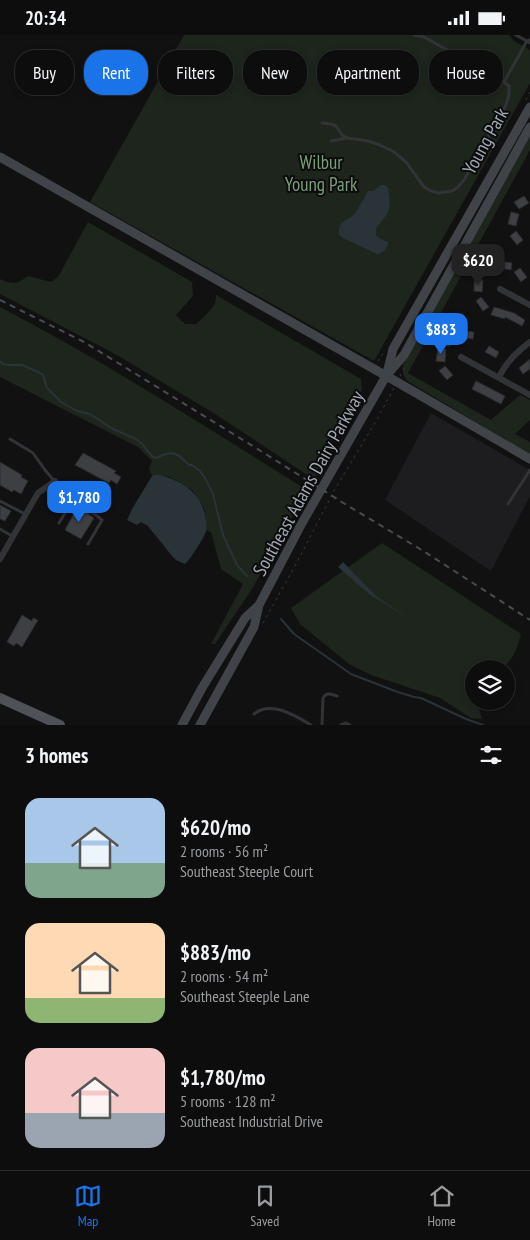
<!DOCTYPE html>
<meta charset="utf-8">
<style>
body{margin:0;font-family:"PT Sans Narrow",sans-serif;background:#1b1b1c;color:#f1f3f6;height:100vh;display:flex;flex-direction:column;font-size:19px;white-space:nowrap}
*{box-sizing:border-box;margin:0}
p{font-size:16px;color:#9a9c9e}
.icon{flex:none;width:28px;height:28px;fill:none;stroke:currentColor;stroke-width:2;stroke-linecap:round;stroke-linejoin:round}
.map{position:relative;height:690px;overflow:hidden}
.details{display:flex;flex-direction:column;background:#0d0d0e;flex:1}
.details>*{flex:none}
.hud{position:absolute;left:15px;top:15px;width:500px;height:45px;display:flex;gap:10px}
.buttons{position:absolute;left:465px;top:625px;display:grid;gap:10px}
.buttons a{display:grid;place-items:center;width:50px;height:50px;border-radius:50%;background:#0d0d0e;box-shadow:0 2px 8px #0003,0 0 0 1px #2d2d2e;font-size:25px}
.price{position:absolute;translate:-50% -42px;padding:0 11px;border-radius:10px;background:#1a73e8;color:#fff;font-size:16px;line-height:32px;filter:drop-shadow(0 1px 2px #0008)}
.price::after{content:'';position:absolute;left:50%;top:30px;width:15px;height:11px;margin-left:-8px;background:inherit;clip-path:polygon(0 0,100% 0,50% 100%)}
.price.active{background:#222;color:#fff}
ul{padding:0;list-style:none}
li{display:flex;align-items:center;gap:15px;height:125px;padding:0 25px}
li span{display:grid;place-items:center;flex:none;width:140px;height:100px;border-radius:15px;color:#555}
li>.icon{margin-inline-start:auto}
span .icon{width:60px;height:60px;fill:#fffc;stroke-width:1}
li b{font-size:21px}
h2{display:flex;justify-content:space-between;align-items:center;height:60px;padding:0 25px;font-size:21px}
.pill{padding:0 18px;border-radius:20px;background:#0d0d0e;box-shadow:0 2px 8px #0003,0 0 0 1px #2d2d2e;font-size:18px;line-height:45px}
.pill.active{background:#1a73e8;color:#fff}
.status{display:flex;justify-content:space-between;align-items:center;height:35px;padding:0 25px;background:#0d0d0e;direction:ltr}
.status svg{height:14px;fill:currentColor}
.tabs{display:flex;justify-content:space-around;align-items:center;height:70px;border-top:1px solid #2d2d2e;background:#0d0d0e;font-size:14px;color:#9a9c9e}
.tabs a{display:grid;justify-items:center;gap:2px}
.tabs .active{color:#1a73e8}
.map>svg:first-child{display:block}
.built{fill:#1d1d1f}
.green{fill:#1d251d}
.water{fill:#293338}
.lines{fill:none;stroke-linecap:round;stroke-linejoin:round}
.stream{stroke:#293338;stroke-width:2}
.building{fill:#3d3f42;stroke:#2b2b2e}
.path{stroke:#383a3e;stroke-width:1;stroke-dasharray:2.5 4;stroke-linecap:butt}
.lane{stroke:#323337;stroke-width:3}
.street{stroke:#323337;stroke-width:6}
.secondary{stroke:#404347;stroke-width:9}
.primary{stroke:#4e5156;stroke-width:10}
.rail{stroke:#494c50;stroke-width:2;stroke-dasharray:6 5;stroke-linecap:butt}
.labels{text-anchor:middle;stroke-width:4;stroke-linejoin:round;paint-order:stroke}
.street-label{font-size:19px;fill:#a2a9b3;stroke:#0c0c0d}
.park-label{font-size:19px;fill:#7a9f78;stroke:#0c0c0d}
</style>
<div class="status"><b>20:34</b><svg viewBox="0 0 49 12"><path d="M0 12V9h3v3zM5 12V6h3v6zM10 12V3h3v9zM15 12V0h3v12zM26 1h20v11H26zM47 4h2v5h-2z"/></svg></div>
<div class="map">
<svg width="530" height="690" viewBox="0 0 530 690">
<rect width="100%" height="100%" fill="#111112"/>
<!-- built -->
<path class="built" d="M431,378L530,435V461L491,536L385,465Z"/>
<!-- green -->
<path class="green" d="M184,0H509L514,6L530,15V48L374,326L90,167Z
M530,98V115L408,338L491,385L520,360L530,365V385L515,399L530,407V420C489,396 450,371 409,347C402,341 401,333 405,325Z
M88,187L192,247L193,261L176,280L185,289H196L205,281L215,269L216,260L361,344L362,355L336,397L315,445L215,379L117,320L0,259V244C13,250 17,249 28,241L51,247L58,242Z
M0,272C106,327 206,392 307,455L252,554L215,609H211L243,549L221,534L211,497L206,495V484L204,473L192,455L170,442L157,439L152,441L149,434L152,426L138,412L0,342Z
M382,508L521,599C518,611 512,630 498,634C491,635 481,634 474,634V666H477L482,684L471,683L440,663L371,640L349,629L300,589L291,573Z"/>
<!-- water -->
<path class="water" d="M381,150H385L388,153C389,159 391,170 388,177C386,184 371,193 377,201C379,204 384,205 388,207C388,214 383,218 377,219L345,204L339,200C338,183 348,187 355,178C360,171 364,163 368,156H373Z
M157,439C180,445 200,456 205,480C206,485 207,491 206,496C204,502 200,508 197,513C193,519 190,524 185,529L176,525L172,521L148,491L141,487L137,490L127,485L132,474L152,441Z
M343,527L376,561L410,584L369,559L338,532Z"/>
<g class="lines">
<!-- stream -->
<path class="stream" d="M0,326L3,329L8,330H22L40,338L43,340L47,353L61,367L77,376L90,379L113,394L136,404L141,408L153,422L156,423L163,420L171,418L178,420L189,430H192L200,436L206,445L213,459L223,500L237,530L247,541
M281,584L294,599L351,639L395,656L414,662L421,663L466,684L483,690"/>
</g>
<!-- building -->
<path class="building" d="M524,161L529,168L519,174L514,167Z
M511,177L519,179L516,191L508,189Z
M516,196L523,205L517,210L510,201Z
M499,226L512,228L511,235L498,233Z
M489,228L494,234L484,242L479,235Z
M520,233L527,242L521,247L514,237Z
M474,245H483L482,257L474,256Z
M481,262L489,272L483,276L476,266Z
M494,272L514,278L525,285L522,291L505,282V284L491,280Z
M462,296L474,297L473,304L462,303Z
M452,297L458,305L448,312L442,304Z
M489,311L499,317L496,323L485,317Z
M438,313L446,314L445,327L436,326Z
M530,324V334L523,339L519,333Z
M445,331L453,340L447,345L439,336Z
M476,346L505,361L501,369L472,354Z
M83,418L116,436L114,438L121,442L117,449L111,445L109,448L75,430Z
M0,427L22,440L21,442L28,446L21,459L14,455L12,457L0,450Z
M0,470L11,476L5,486L0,484Z
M78,471L94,483L81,504L65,495Z
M22,580L32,586L33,583L38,585L22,612L16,608L14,611L7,607Z"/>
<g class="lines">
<!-- path -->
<path class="path" d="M526,65L530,57
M378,326L384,317
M400,341L407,329
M263,588L296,529L335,454L376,386L394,353"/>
<!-- lane -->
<path class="lane" d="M414,0L424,2L504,47L527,6L530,5
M516,0L530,8
M322,88L331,89L336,91L343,101L348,103L368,106L380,110L394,117L406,127L424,152L431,156L439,158L452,156L457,153L464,145L506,70L509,59V51L504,47
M331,106L347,103
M10,404L33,418L45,435L67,461L81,468L102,485L88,509
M0,466L25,479
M508,469L530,435
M59,488L68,473L67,462
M0,494L12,501
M254,679C271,665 296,681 311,690
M322,690L323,663C326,657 332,659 337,661
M341,690L346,688L350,690"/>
<!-- street -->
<path class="street" d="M500,254L530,270
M461,322L530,360
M499,342C506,327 517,317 530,307
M0,524L38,458L55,446"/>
<!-- secondary -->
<path class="secondary" d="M0,122L397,347L530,424
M387,338L393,314L530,72
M182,690L202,653L245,583L259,570
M200,690L254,592L259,570L302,488L386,341L404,320L530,92"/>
<!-- primary -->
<path class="primary" d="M0,663L60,690"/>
<!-- rail -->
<path class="rail" d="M0,265L84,307L256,413L345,469L425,517L530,585"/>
</g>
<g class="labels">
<!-- street labels -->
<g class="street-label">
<text transform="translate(485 106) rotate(-61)" y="7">Young Park</text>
<text transform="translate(308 448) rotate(-61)" y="7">Southeast Adams Dairy Parkway</text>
</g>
<!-- park labels -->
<g class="park-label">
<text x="321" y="134">Wilbur<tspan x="321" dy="22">Young Park</tspan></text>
</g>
</g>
</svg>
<div class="buttons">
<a><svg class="icon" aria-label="layers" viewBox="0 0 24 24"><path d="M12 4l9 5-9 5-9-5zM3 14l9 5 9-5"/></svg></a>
</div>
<b class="price active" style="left:478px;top:251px">$620</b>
<b class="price" style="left:441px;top:320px">$883</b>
<b class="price" style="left:79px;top:488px">$1,780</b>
<div class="hud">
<a class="pill">Buy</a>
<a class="pill active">Rent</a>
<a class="pill">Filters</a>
<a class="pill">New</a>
<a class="pill">Apartment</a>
<a class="pill">House</a>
</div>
</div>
<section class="details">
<h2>3 homes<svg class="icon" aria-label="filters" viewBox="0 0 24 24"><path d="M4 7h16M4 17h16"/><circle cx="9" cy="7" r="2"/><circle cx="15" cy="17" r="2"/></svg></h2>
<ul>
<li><span style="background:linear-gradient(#a9c7e8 65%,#7fa58c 0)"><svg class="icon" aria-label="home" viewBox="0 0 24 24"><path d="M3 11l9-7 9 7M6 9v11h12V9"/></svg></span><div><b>$620/mo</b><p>2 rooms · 56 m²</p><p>Southeast Steeple Court</p></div></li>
<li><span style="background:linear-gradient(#ffd9b3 75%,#8fb573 0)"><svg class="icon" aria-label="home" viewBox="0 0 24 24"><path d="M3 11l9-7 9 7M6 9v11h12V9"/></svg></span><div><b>$883/mo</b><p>2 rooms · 54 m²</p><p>Southeast Steeple Lane</p></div></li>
<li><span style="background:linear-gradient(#f6c9c9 65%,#9aa5b1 0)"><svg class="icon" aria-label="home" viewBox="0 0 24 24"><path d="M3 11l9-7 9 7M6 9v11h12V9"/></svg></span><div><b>$1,780/mo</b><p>5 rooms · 128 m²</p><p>Southeast Industrial Drive</p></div></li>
</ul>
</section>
<nav class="tabs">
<a class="active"><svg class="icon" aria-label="map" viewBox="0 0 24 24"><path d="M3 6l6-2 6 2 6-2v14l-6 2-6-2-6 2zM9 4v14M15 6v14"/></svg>Map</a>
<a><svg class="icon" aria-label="saved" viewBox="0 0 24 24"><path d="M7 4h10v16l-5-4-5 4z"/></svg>Saved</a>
<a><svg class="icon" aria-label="home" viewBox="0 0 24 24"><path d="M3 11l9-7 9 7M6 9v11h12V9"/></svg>Home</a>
</nav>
